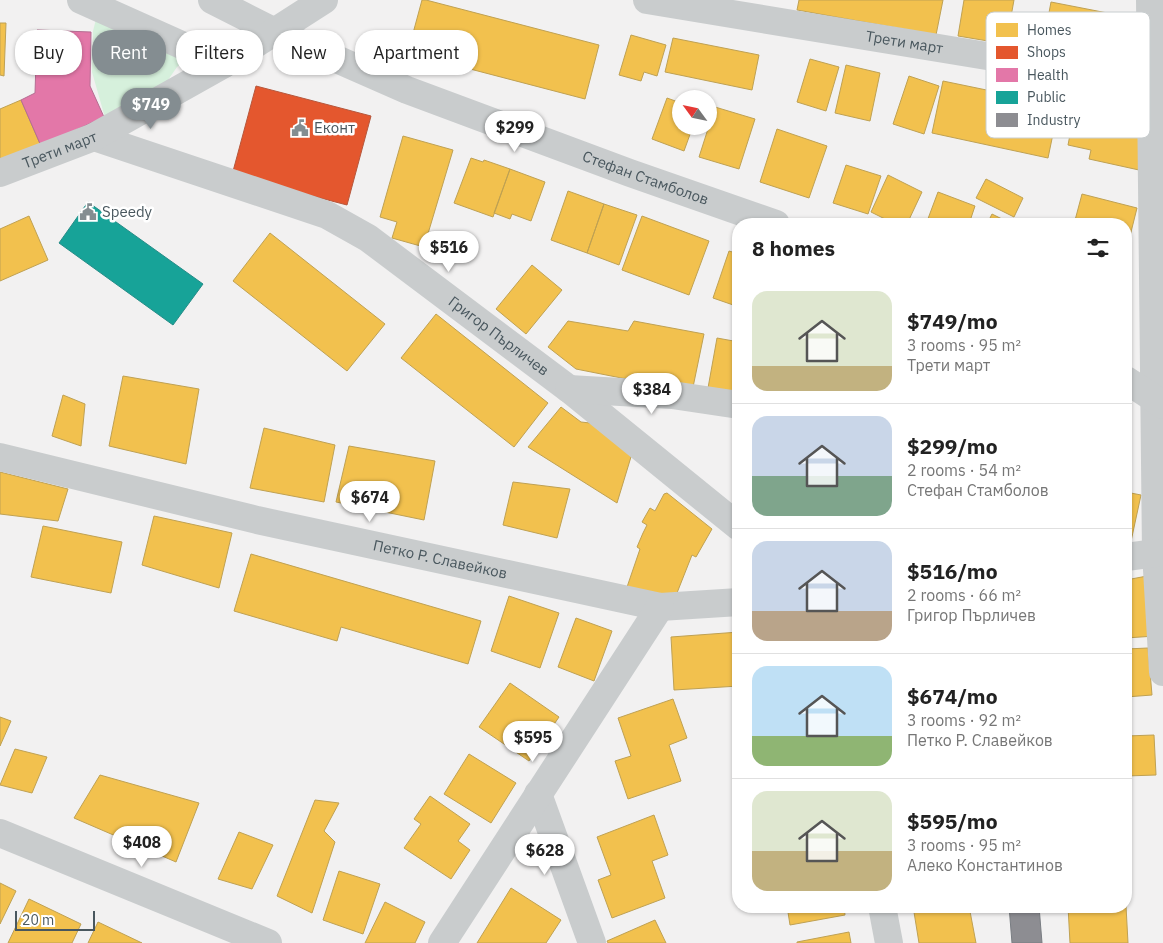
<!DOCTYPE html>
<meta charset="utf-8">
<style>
body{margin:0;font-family:"IBM Plex Sans",sans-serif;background:#f6f6f6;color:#222;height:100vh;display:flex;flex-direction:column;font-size:19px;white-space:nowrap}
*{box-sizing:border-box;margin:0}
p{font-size:16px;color:#767676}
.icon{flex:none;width:28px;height:28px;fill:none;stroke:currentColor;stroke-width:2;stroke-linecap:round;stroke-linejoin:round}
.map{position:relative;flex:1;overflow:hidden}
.sheet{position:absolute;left:732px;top:218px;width:400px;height:695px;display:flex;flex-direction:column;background:#fff;border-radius:20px;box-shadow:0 1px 4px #0004}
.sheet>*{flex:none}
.top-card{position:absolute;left:15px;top:30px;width:475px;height:45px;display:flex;gap:10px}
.needle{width:32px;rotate:303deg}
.buttons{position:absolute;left:672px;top:90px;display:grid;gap:10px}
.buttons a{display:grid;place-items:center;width:45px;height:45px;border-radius:50%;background:#fff;box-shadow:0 1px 4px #0004;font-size:25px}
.scale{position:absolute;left:15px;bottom:12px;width:80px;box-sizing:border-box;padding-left:5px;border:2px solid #49575e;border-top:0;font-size:14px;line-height:18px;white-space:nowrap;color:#49575e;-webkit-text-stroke:4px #fff;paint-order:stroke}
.price{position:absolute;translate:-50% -42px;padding:0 11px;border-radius:18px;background:#fff;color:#222;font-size:16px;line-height:32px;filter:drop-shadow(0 1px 2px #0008)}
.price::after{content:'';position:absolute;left:50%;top:30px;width:15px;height:11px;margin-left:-8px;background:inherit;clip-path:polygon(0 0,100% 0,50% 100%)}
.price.current{background:#848d91;color:#fff}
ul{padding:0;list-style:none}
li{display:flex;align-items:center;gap:15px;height:125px;padding:0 20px}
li+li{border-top:1px solid #e0e0e0}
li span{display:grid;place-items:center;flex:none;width:140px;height:100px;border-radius:15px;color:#555}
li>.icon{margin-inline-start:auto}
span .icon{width:60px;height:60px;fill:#fffc;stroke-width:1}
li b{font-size:21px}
h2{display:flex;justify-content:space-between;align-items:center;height:60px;padding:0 20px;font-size:21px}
.pill{padding:0 18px;border-radius:20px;background:#fff;box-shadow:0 1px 4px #0004;font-size:18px;line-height:45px}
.pill.current{background:#848d91;color:#fff}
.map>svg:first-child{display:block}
.green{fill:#d6f0dc}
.homes{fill:#f2c14e;stroke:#bfa153}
.shops{fill:#e4572e;stroke:#b6573c}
.health{fill:#e377a8;stroke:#b56d92}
.public{fill:#17a398;stroke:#268c87}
.industry{fill:#8d8d92;stroke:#797d82}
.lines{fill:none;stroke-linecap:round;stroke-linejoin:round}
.minor{stroke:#c9cccd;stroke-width:28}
.labels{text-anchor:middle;stroke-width:5;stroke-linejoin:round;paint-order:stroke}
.street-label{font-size:15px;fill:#49575e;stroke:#fff}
.poi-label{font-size:15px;fill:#49575e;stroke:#fff;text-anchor:start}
.key{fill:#fff;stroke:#c8cdcf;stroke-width:1}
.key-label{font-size:14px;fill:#49575e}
</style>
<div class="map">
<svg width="1163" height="943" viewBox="0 0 1163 943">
<rect width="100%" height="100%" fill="#f2f1f1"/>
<!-- green -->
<path class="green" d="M96,19L187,58L177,67L161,90L106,121L92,72L93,31Z"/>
<!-- homes -->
<path class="homes" d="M422,0H426L599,45L585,99L428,58L429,53L409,48Z
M799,0H943L936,35L797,10Z
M964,0H1014L1006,44L958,36Z
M1051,2L1128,17L1118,65L1042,50Z
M0,23H6L4,76L0,75Z
M631,35L666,45L657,76L644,72L641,81L619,75Z
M673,38L759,55L752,90L665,72Z
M810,59L839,67L826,111L797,102Z
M846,65L880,73L870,121L835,113Z
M909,76L939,86L924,134L893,124Z
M943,81L1059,105L1048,158L932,133Z
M667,98L681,103V126H693L684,151L652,139Z
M21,100L41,146L0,163V109Z
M715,107L755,119L739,169L699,157Z
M1075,109L1148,125L1139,170L1089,159L1091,150L1068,145Z
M777,129L827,146L809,198L760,182Z
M403,136L453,150L424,247L392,238L397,222L380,217Z
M471,158L483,162L484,160L510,169L493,217L454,203Z
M846,165L881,176L868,214L833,203Z
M510,169L545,182L531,221L512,214L510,219L494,213Z
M888,175L922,192L907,224H895L871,212Z
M986,179L1023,198L1014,217L976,198Z
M568,191L604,204L587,253L551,240Z
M938,192L975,206L969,224H926Z
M1082,194L1137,208L1126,252V224H1074Z
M604,204L637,215L619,265L587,253Z
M992,214L1012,224H987Z
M29,216L48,260L0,281V229Z
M642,216L709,241L689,295L622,270Z
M270,233L385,324L347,371L233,281Z
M729,251L739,254V307L713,298Z
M532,265L562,290L526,334L496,309Z
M436,314L548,403L514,447L401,358Z
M568,321L628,331L634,321L704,334L692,392L576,369L548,347Z
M717,338L739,342V393L708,388Z
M123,376L199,389L186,464L109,446Z
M63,395L85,404L81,446L52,436Z
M561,407L581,422L608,425L634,447L617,503L528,447Z
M264,428L335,445L324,502L250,488Z
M349,446L435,461L424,520L336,502Z
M0,472L68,489L58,521L0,514Z
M513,482L570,489L557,538L503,525Z
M1126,492L1141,495L1130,546L1126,545Z
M667,493L712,529L696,557L692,555L675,598L626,590L640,549L637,547L643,533L647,525L642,522L650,508L655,511L664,494Z
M154,516L232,533L219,588L142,565Z
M43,526L122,542L111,593L31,577Z
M251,554L481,621L468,664L341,627L337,641L234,611Z
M1147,576L1155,636L1126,638V580Z
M509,596L559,613L540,668L491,651Z
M576,618L612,631L594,681L558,667Z
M739,632V686L674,690L671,637Z
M1148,648L1152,695L1126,697V649Z
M510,683L559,717L529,761L479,727Z
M673,699L687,738L669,745L681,781L628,799L615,761L631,756L618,718Z
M0,717L11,721L0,746Z
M1154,735L1156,775L1126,776V736Z
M15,749L47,757L32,793L0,785Z
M469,754L516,783L491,823L444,794Z
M100,775L199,803L176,862L74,818Z
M430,796L470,824L458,841L470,850L451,879L404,848L421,824L414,819Z
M315,800L339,803L324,831L335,842L312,913L277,896Z
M654,815L668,855L652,861L665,898L612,918L598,880L611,875L597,837Z
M239,832L273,845L252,889L218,879Z
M339,871L380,884L363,934L323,920Z
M0,883L16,891L0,924Z
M511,888L561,920L546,943H477Z
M29,899L81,924L72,943H8Z
M385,902L425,922L415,943H365Z
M787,906H844L845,915L790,925Z
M913,906H969L976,943H919Z
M1068,906H1126L1128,943H1070Z
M655,920L666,943H608L607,941Z
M98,922L142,943H88Z
M849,932L851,943H797V942Z"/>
<!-- shops -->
<path class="shops" d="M256,86L371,116L347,205L232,175Z"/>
<!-- health -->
<path class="health" d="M37,30L91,32L90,86L104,117L41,146L21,100L35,93Z"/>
<!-- public -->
<path class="public" d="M88,202L203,284L173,325L59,243Z"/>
<!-- industry -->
<path class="industry" d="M1009,906H1039L1042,943H1012Z"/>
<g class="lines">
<!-- minor -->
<g class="minor">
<path d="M81,0L224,64"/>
<path id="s1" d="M212,0L275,32L407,90L630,173L776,224"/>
<path id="s2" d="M647,0L1151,83L1163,84"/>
<path d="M1150,0L1156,553L1163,672"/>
<path id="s3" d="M94,137L327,215L368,238L569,389L739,527"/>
<path id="s4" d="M0,173L94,137L224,64L324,0"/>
<path d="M1126,380L1155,399L1163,405"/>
<path d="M569,389L672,395L739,405"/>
<path id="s5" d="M0,457L257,520L660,607L739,602"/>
<path d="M1126,557L1156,553"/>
<path d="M538,794L592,943"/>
<path d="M0,833L268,943"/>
<path d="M882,906L889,943"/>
<path d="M442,943L660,607"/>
</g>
</g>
<!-- icons -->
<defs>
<g id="civic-bare" transform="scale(1.35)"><path d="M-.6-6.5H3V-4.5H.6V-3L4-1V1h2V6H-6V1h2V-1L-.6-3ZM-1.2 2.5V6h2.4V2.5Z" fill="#848d91" stroke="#fff" stroke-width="2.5" paint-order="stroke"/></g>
</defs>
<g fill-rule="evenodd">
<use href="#civic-bare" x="300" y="128"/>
<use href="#civic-bare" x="88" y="212"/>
</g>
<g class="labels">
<!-- street labels -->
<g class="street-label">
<text dy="5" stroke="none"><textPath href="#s2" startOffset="261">Трети март</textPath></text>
<text dy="5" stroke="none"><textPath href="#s4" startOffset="64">Трети март</textPath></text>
<text dy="5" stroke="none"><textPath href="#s1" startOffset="469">Стефан Стамболов</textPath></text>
<text dy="5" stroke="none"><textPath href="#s3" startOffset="456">Григор Пърличев</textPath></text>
<text dy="5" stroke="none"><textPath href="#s5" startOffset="452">Петко Р. Славейков</textPath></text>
</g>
<!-- poi labels -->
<g class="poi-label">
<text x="314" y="133">Еконт</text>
<text x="102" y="217">Speedy</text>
</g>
</g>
<!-- legend -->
<rect x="986" y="12" width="164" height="126" rx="8" class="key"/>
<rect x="996" y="23" width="22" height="14" fill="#f2c14e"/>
<rect x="996" y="46" width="22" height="13" fill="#e4572e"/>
<rect x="996" y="68" width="22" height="14" fill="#e377a8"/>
<rect x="996" y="91" width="22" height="13" fill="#17a398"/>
<rect x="996" y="113" width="22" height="14" fill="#8d8d92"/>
<g class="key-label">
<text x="1027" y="35">Homes</text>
<text x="1027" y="57">Shops</text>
<text x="1027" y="80">Health</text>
<text x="1027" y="102">Public</text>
<text x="1027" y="125">Industry</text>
</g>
</svg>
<div class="buttons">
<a><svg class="needle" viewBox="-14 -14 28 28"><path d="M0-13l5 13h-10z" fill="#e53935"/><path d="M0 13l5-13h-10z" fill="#767676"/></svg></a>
</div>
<div class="scale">20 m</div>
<b class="price current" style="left:151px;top:130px">$749</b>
<b class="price" style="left:515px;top:153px">$299</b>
<b class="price" style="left:449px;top:273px">$516</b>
<b class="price" style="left:652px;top:415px">$384</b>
<b class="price" style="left:370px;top:523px">$674</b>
<b class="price" style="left:533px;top:763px">$595</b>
<b class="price" style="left:142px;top:868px">$408</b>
<b class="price" style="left:545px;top:876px">$628</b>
<div class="top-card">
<a class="pill">Buy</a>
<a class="pill current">Rent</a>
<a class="pill">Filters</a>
<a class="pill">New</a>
<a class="pill">Apartment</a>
</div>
<section class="sheet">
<h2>8 homes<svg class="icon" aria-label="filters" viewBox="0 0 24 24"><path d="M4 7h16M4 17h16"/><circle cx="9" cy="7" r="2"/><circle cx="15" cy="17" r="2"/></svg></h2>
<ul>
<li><span style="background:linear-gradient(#dfe7d0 75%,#c2b280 0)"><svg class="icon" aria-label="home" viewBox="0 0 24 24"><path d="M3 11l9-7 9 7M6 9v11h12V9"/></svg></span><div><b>$749/mo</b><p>3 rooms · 95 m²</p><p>Трети март</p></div></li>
<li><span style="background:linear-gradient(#c9d6e8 60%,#7fa58c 0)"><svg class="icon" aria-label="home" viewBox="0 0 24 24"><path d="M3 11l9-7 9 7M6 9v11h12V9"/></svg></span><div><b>$299/mo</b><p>2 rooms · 54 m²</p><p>Стефан Стамболов</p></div></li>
<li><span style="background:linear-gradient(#c9d6e8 70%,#b9a48a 0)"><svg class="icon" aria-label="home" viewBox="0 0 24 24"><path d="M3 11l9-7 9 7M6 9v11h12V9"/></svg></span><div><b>$516/mo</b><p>2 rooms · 66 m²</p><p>Григор Пърличев</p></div></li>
<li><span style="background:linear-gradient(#bfe0f5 70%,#8fb573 0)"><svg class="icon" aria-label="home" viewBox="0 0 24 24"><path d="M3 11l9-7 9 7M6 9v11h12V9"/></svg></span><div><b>$674/mo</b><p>3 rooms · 92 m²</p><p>Петко Р. Славейков</p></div></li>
<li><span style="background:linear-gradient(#dfe7d0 60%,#c2b280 0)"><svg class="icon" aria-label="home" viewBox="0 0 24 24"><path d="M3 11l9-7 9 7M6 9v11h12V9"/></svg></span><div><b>$595/mo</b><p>3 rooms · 95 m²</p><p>Алеко Константинов</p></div></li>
</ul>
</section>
</div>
